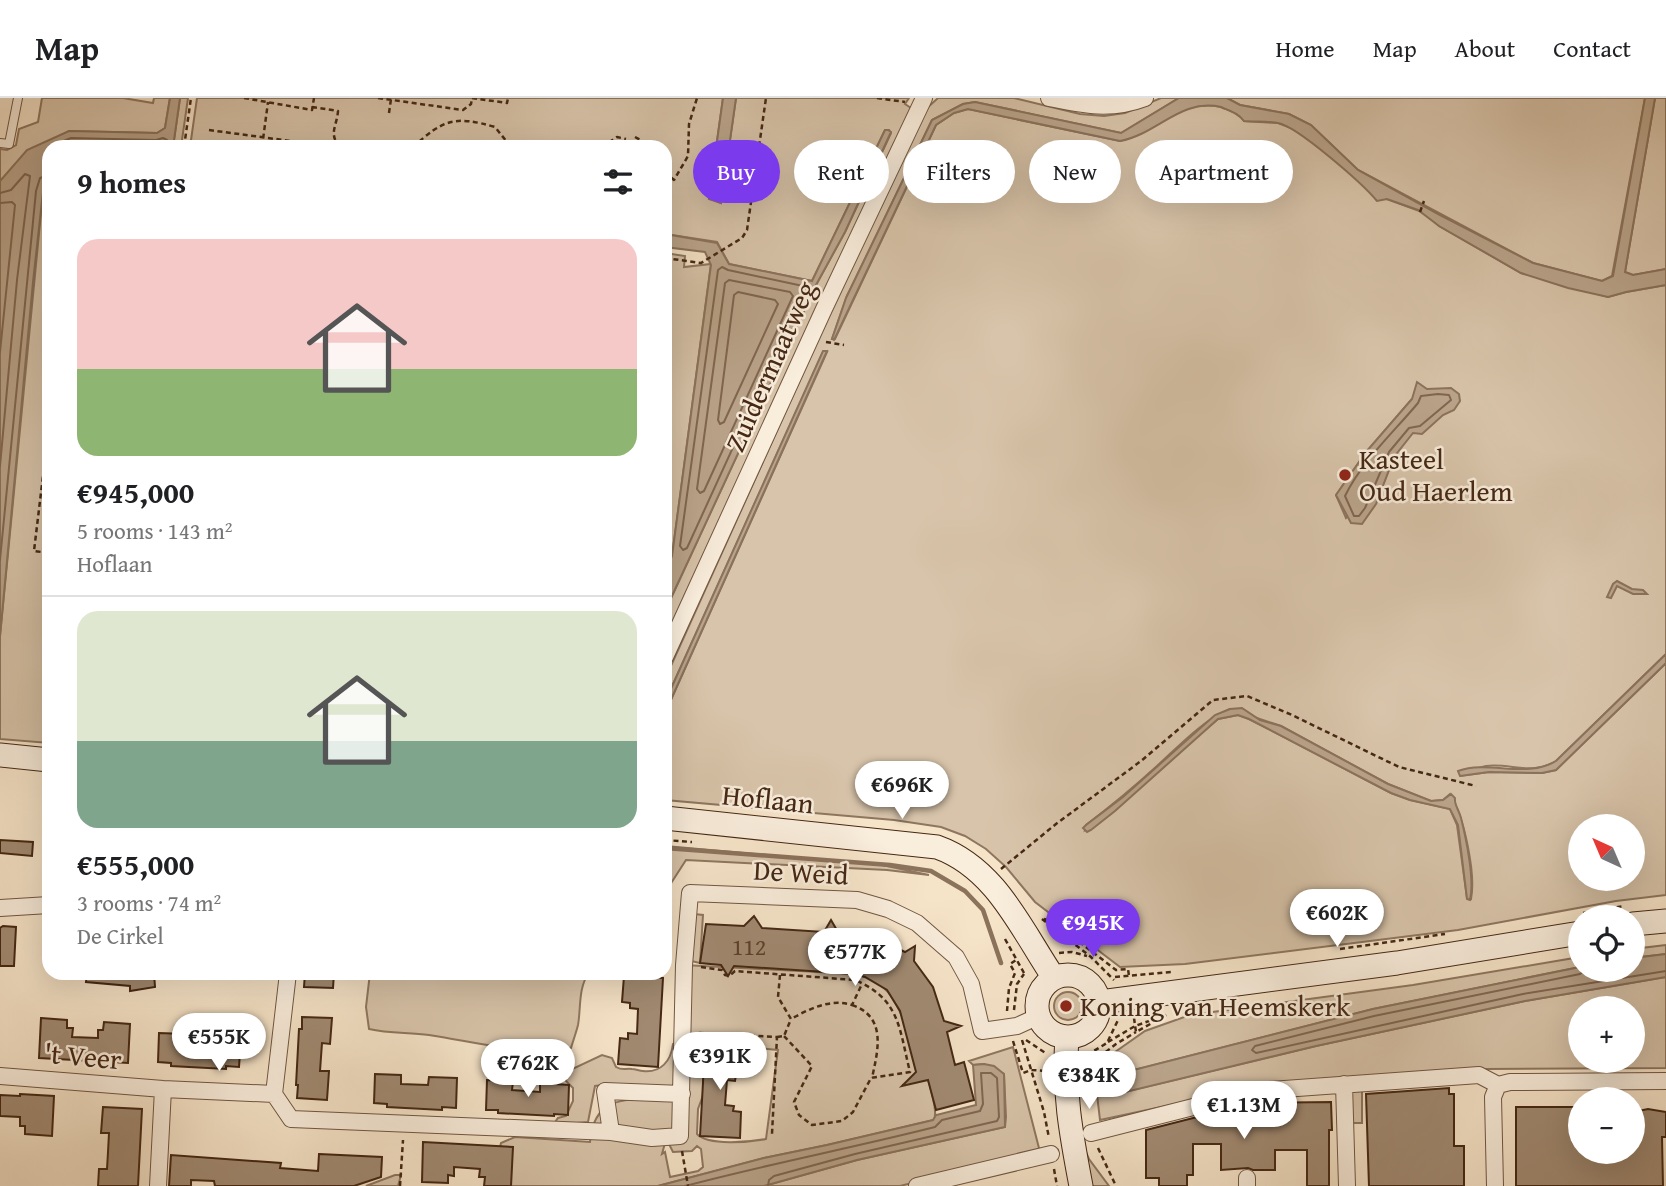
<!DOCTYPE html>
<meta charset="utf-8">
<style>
body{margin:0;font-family:"Gentium Book Plus",serif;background:#f6f6f6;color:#202124;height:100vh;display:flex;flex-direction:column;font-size:26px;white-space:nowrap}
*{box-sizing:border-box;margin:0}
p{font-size:23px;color:#757577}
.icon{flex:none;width:38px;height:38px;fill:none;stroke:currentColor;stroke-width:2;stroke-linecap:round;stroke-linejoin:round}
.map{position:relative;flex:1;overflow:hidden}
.panel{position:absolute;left:42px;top:42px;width:630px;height:840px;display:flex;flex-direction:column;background:#fff;border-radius:21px;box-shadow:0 7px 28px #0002}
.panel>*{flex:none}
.top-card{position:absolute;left:693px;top:42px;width:665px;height:63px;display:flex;gap:14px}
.needle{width:46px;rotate:316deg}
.buttons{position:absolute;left:1568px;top:716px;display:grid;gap:14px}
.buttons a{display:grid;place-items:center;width:77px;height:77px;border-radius:50%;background:#fff;box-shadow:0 7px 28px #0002;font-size:35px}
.price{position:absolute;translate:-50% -60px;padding:0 16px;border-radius:24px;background:#fff;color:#222;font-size:23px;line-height:46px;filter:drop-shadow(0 2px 4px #0008)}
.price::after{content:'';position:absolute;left:50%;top:42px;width:21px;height:16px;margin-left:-10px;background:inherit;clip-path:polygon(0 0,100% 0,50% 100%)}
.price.active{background:#7c3aed;color:#fff}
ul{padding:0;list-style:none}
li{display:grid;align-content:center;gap:14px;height:371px;padding:0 35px}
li+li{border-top:2px solid #e0e0e0}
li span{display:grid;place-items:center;height:217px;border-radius:21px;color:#555}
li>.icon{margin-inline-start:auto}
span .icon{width:126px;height:126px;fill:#fffc;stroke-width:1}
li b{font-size:30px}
h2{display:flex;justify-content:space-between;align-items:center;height:84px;padding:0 35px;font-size:30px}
.pill{padding:0 24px;border-radius:32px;background:#fff;box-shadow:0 7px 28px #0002;font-size:24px;line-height:63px}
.pill.active{background:#7c3aed;color:#fff}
header{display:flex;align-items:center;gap:42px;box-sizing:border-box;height:98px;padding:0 35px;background:#fff;border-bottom:2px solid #e0e0e0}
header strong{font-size:33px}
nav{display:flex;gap:38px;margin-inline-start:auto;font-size:24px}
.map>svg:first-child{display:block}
.green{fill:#d8c4aa;stroke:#8e765f;stroke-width:2;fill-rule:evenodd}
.water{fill:#baa48b;stroke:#8b725b;stroke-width:2}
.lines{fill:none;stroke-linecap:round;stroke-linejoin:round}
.shore{stroke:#806650;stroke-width:2}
.stream{stroke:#8b725b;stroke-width:4.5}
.building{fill:#a18a72;stroke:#452814;stroke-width:2}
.lane-casing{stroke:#715741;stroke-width:10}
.street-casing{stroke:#715741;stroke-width:18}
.secondary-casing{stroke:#452814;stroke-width:25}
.path{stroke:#452814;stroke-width:2.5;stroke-dasharray:5 3.5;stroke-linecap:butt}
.lane{stroke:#f9eddc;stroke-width:8}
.street{stroke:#f9eddc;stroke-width:16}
.secondary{stroke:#f9eddc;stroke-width:23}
.poi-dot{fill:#8f2418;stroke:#f9eddc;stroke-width:2.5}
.labels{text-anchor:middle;stroke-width:5;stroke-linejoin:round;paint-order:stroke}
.number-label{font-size:24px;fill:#5c402c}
.street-label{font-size:28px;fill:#452814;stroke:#f9eddc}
.poi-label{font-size:28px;fill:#452814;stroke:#f9eddc;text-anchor:start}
</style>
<header>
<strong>Map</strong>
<nav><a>Home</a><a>Map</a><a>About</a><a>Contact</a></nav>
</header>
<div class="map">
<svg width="1666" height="1088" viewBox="0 0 1666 1088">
<rect width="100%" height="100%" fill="#f6e4c9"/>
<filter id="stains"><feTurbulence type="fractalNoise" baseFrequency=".00286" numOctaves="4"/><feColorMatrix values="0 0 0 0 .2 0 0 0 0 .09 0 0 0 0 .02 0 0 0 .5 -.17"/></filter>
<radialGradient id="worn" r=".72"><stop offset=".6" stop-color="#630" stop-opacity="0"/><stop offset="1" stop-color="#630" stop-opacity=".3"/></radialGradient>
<!-- green -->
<path class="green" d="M42,0H123L153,5L154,0H170L165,30L157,35L69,33L0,83V51L7,52L16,47L19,31L38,24Z
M180,0H188L181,49H173Z
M197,0H723L709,100L721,105L736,0H909L905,6L911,10L665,552V513L816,187L845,134L891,35L889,32H885L812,183L729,166L717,144L665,136V49H190Z
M938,0H1014L1080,16L1104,18L1125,15L1161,0H1179L1121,35L975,4L963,6L932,22L847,198L832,241H835L936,27L954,15L968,11L1120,43C1158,35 1179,0 1221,9C1230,13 1238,15 1244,23L1278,25L1296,32L1387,101L1425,115L1439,128L1521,175L1608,199L1626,194L1666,187V556L1556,663C1531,678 1512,665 1486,668C1478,669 1468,675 1460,678L1489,674L1542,675L1556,672L1666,565V797L1616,803L1458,832L1185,866L1120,869L1035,804L1006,769L986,751L965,738L941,729L894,722L665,702V615L827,254H823L665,604V581L891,80L926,11ZM1412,301L1394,359L1384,384L1346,420L1336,397L1366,354ZM1230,611L1281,628L1388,686L1431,703L1443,702L1450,696C1464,718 1476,776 1471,801L1467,800L1457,727L1450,711L1410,702L1391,695L1249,621L1238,617L1218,621L1085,732L1086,727C1111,708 1134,689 1157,668C1180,647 1202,623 1230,611ZM1580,728H1633V780H1580Z
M1227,0H1645L1612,178L1602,183L1533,165L1358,72L1311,27L1289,16L1240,7Z
M1655,0H1666V171L1633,177L1625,174Z
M49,80V645L0,641V538L43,94Z
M665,155L685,158L684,169L711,166L672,458L665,474Z
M665,748L882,767L929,777L887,772L686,762L666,793L665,815Z
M694,816L703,817L700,865L691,863Z
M1666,847V856L1633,860V851Z
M1580,859V869L1373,911L1110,978L1108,998L1316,948L1525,903L1666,879V970L1484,971L1246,991L1100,1022L1096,988L1098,966L1145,933L1190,917L1413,887ZM1580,910H1633V962H1580Z
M684,867L855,876C868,879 880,885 888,894C902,910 942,1004 934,1022L827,1047L764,1060L658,1088H511L500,1049L501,1045L515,1039L590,1044C594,994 631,1002 669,1001L612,986L595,988L588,1024L553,1027L558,1020L566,1018L573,1003V990L563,980L568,973L602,957L612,960L616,969C623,973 625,970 632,971C636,971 639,973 643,973C661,975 671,963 673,946L688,936ZM712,946L778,952L766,1041C750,1044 708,1048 697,1036L698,1011L705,992L703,986V952ZM665,1045L669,1046L673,1054L692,1053L697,1048L701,1051L703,1069L698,1073L670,1079L665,1054L662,1056Z
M370,875H589C578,889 581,911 578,927C576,935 573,943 571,950C524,958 476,944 429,937C409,934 390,936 369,931L366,909Z
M1054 908a14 14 0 1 1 28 0a14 14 0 1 1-28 0Z
M1013,949L1040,1054L900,1088H764L857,1062L1005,1029L1006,1019L1004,976L984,966L973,967L969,963Z
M1346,987H1362V1025H1347Z
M1080,1041L1089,1061L1109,1088H1090Z
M395,1077H401L398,1088H366Z"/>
<!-- water -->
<path class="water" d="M170,0H180L173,49H49V80L43,94L33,184L0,538V83L27,52L69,33L157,35L165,30Z
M723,0H736L721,105L709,101Z
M1179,0H1227L1240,7L1289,16L1311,27L1358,72L1440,117L1533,165L1602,183L1613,178L1645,0H1655L1625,174L1633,177L1666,171V187L1626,194L1608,199L1568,190L1521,175L1439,128L1418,112L1387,101L1377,103C1363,86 1297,28 1278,25C1267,23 1255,24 1244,23C1238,15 1230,13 1221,9C1180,0 1158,36 1120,43L968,11L954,15L936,27L834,242L832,241L846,200L932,22L963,6L975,4L1121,35Z
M885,32H888L891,34L845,134L816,187L665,513V474L672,458L711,167L705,154L665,149V136L717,145L729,166L812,183Z
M823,253H827L665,615V604Z
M1417,284L1427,291L1451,290L1459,296L1460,303L1454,312L1443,317L1422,336L1413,335L1394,359L1376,406L1362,426L1351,425L1336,397L1366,354L1412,301Z
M1617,483L1632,491L1643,492L1647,496H1633L1617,488L1611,500L1607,499L1613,486Z
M1666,556V565L1556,672L1542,675L1489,674L1460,678L1458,673C1490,662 1526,681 1556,663Z
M1242,610L1260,622L1281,628L1388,686L1431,703L1443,702L1451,696L1455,700C1454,707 1459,712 1461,720C1466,740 1475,782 1470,802L1467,801L1458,727L1450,711L1410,702L1391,695L1249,621L1238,617L1218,621L1115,713L1091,732L1087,734L1083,730L1086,727L1123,699L1215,617L1230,611Z
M1666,856V879L1525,903L1316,948L1109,998L1106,995V987L1110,978L1373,911L1580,869V872H1633V860Z
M984,966L994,968L1004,976L1005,1029L857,1062L764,1088H658L764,1060L827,1047L933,1022L936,1017L976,1007L973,967Z"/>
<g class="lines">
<!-- shore -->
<path class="shore" d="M49,49L71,40L156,42L163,40L167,42V49
M0,95L11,92L25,76L30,78L17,182L0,368
M0,105L12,104L15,107L0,254
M722,169L728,172L803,188L805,192L687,450L683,452L680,448L718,172Z
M729,182L790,194L793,198L704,393L700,395L697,391L725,185Z
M738,194L775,202L778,206L724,324L720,326L718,322L734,197Z
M1438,296L1449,297L1451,302L1420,328L1409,330L1389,354L1365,410L1359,418H1354L1345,398C1362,363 1393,335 1418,305L1421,298Z
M0,462L36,93L40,80L49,77
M1586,872L1580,876L1374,918L1255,948L1252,952L1256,955L1523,896L1666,873
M685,1088C768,1066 852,1050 935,1029L942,1022L980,1013L983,1006L981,975H991L997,980L999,1019L997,1023L855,1056L774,1078L769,1082L768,1088"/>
<!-- stream -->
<path class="stream" d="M665,750L890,767L931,773L965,793L983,812L1001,865"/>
</g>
<!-- building -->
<path class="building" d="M0,742L33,744L32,758L0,755Z
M754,818L762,830L824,834L831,822L838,834L873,839L905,854L915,848L914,863L933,889L944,923L961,928L947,934L955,967L964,964L974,1002L936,1012L928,982L902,988L916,974L900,913L887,892L865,879L855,876L734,868L728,878L721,867L700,865L706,826L744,828Z
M3,828L16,829L14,868H0V830Z
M87,875H154L155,889L130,893V888L86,884Z
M305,875H334L333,890L304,889Z
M624,878L663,880L658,969L618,966L620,940L628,941V935L637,936L638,911L630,910V905L622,904Z
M302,919L332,920L330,946L322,945L320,973H329L327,1002L297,1000L298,987H296L299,931H302Z
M41,920L67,922V930H73L72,939L98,940V932H103L104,924L130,926L128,965L39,960Z
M159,935L185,936V945L212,946L213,938L241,940L239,969L226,968V971L171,968V965L158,964Z
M705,949L745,951L744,978L736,977L735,983L727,982L725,1007L734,1008L733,1013L741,1014L740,1040L700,1038Z
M375,976L401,977V986L428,987L429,979L457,980L456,1010L442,1009V1012L387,1009V1006L374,1005Z
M487,982L513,984L512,992L540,994V985L569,987L568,1017L554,1016V1018L498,1015V1012H486Z
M1449,990V996H1454V1048H1464V1088H1369L1366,996Z
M20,996L54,998L52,1038L25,1036V1028H20V1019L0,1018V997L20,998Z
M1331,1004L1332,1032H1329V1088H1307V1052H1275V1072H1253L1248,1070L1221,1072V1046H1193V1077H1187V1088H1159V1080H1146V1032L1201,1018H1257V1005Z
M103,1009L142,1011L138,1088H98L99,1071H107L108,1054L109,1035H101Z
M1516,1009H1575V1042H1580V1054H1633V1014L1648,1011L1666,1014V1039H1662L1663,1088H1516Z
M423,1044L513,1049L511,1088H484L485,1079H479L480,1071L454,1069V1078L448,1077V1085L422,1084Z
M319,1056L382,1059L381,1079L354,1088H215L214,1083L191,1082V1088H169L171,1057L281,1065L280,1070L318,1073Z"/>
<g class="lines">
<!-- lane casing -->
<g class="lane-casing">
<path id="lane" d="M0,45L9,46L18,0"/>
</g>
<!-- street casing -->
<g class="street-casing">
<path id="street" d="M1049,0C1083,7 1111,13 1145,0
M665,559L824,211L924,0
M0,810L49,807
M288,875L274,996L291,1021L611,1034L652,1040L680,1038L684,867L690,795L857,802L888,811L917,825L956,859L971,886L982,933L1017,928L1039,918
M0,978L163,991L274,996
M1344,986L1347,1088
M1498,987L1510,984L1666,983
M611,1034L605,993L682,996
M1091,1035L1256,993L1479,977L1498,987
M158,1088L163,991
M917,1088L1051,1056
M1247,1088V1080
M1495,1088L1493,999L1498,987"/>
</g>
<!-- secondary casing -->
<g class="secondary-casing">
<path id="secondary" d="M0,657L49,662
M665,720L937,749C996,770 1021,831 1054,880
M1633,826L1666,823
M1037 908a31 31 0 1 1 62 0a31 31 0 1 1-62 0Z
M1100,904L1397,865L1580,835
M1067,940C1063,992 1071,1036 1081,1088"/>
</g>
<!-- path -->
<path class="path" d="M244,0L312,12L314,0
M378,0L463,12L471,6L472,0
M472,0L507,5L508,0
M877,0L905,4
M312,9L338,13C337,28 328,36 340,49
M389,15L391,1
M209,32L320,47
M635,39L644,44L647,49
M184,49L191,0
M262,49L268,4
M413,49C443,22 454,17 495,29L511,49
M602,49L617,39L626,41
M665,74L674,82L688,58L689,26L697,0
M1420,114L1424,103
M665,160L701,165L742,140L747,132L766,0
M826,244L844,247
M49,328L34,453L49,455
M665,742L692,744
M1001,771L1056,726L1141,663L1213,602L1247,598L1292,617L1399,669L1476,688
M1583,815L1624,808
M1042,821L1091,859L1114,882
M1044,821L1052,823L1116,872L1128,871L1129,878
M1005,841L1024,875
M1340,851L1445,836
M1059,855L1072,854L1087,858
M701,869L722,872L725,877L729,878L735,873L855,882C900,901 899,930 910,974L871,980L853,1014L842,1023L812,1027L799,1017L794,1004L812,968L784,938
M780,877L778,899L791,921C809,911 831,900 852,907L862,886
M1115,879L1171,874
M852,907C887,919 878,952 872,980
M1014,912L1017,886L1024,876
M1007,913L1009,890L1015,875L1010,866L1016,862
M1134,920L1136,934L1161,920
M699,935L777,939L772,1036
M777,939L784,938L791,921
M1022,942L1044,1014L1049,1040
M1026,942L1047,956
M1013,943L1023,975L1031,972L1046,973
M1108,944L1135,928L1169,916
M1087,957L1107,945L1118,922
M1087,969L1091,957
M1084,974H1092L1094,963L1116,946L1136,934
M1098,1050L1116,1088
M682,1053L688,1088
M1054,1071L1057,1088
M400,1088L403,1042"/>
<!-- lane -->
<use href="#lane" class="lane"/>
<!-- street -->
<use href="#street" class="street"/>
<!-- secondary -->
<use href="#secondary" class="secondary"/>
</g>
<!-- markers -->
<g class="poi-dot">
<circle cx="1345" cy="377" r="7"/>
<circle cx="1066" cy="908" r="7"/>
</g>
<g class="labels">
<!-- number labels -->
<g class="number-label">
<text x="749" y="857">112</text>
</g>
<!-- street labels -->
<g class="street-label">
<text transform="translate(770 268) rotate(-66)" y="10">Zuidermaatweg</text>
<text transform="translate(768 701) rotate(6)" y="10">Hoflaan</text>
<text transform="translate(801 774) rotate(3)" y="10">De Weid</text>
<text transform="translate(83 958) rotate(5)" y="10">'t Veer</text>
</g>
<!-- poi labels -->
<g class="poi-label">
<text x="1359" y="371">Kasteel<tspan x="1359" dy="32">Oud Haerlem</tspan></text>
<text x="1080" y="918">Koning van Heemskerk</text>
</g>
</g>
<rect width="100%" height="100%" filter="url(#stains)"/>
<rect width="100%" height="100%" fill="url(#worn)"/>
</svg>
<div class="buttons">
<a><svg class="needle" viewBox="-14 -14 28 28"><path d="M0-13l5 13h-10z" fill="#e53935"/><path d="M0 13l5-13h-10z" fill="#757577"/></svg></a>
<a><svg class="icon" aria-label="locate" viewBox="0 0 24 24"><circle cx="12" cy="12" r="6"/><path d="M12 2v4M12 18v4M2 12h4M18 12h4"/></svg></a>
<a>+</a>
<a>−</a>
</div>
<b class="price" style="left:902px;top:723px">€696K</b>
<b class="price" style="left:1337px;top:851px">€602K</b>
<b class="price active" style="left:1093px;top:861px">€945K</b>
<b class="price" style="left:855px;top:890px">€577K</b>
<b class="price" style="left:219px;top:975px">€555K</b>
<b class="price" style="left:720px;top:994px">€391K</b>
<b class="price" style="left:528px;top:1001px">€762K</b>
<b class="price" style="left:1089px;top:1013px">€384K</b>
<b class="price" style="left:1244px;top:1043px">€1.13M</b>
<div class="top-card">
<a class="pill active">Buy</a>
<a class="pill">Rent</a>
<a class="pill">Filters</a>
<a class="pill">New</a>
<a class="pill">Apartment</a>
</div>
<section class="panel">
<h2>9 homes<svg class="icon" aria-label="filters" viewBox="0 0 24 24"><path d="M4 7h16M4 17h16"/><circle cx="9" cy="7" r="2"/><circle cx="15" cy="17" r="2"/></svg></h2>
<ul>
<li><span style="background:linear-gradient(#f6c9c9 60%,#8fb573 0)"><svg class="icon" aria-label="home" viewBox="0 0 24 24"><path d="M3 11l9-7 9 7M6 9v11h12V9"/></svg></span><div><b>€945,000</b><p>5 rooms · 143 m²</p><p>Hoflaan</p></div></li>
<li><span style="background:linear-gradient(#dfe7d0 60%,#7fa58c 0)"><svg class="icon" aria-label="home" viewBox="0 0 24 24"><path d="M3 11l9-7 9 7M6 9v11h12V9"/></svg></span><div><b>€555,000</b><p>3 rooms · 74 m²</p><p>De Cirkel</p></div></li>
</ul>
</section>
</div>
